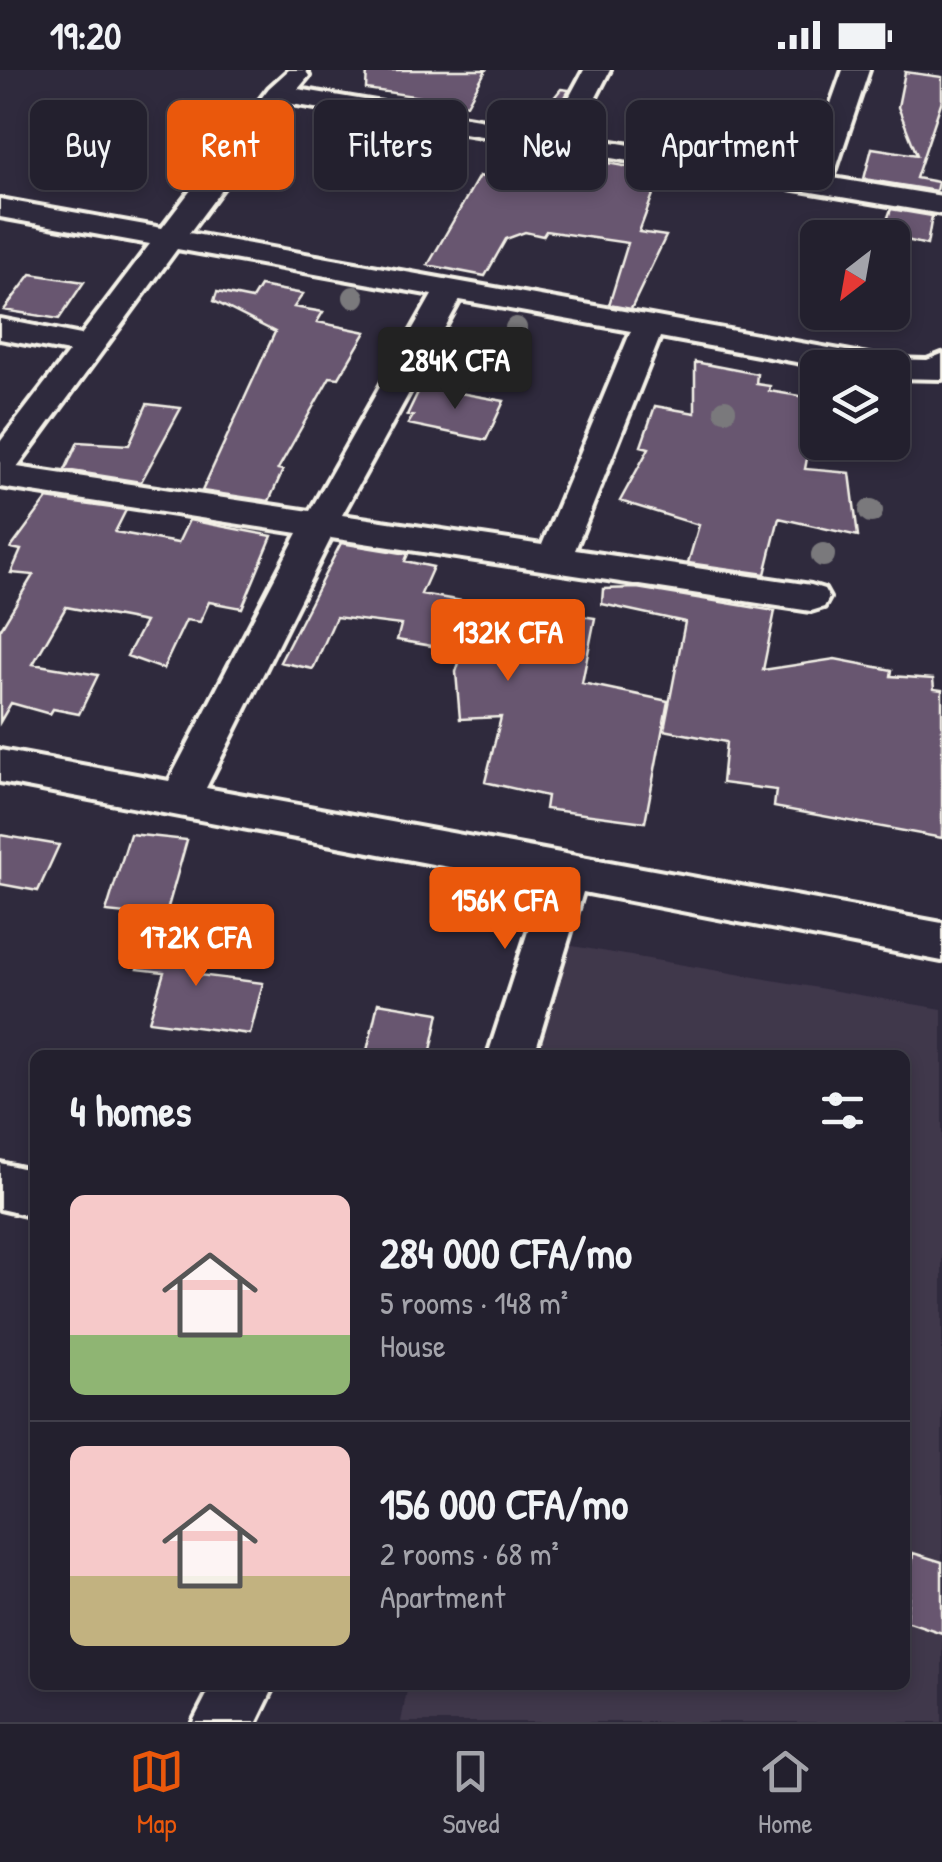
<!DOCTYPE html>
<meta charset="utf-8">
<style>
body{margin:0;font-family:"Patrick Hand",sans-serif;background:#2b2836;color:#f1f3f6;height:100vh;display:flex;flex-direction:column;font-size:38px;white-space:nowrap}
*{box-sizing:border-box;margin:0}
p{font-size:32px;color:#a3a3aa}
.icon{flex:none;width:55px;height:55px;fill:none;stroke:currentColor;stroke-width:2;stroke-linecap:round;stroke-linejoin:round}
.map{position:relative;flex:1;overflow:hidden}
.panel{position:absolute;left:30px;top:980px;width:880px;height:640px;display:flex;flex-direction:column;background:#23202e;border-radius:15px;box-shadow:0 5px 15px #0003,0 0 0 2px #403e4a}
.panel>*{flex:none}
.guide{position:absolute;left:30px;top:30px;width:882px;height:90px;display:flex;gap:20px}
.needle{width:65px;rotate:211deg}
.buttons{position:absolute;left:800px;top:150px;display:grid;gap:20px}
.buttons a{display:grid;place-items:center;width:110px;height:110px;border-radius:15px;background:#23202e;box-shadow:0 5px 15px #0003,0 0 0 2px #403e4a;font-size:50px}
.price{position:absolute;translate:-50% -85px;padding:0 22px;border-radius:10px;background:#ea580c;color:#fff;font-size:32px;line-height:65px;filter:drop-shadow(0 2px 5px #0008)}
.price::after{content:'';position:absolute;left:50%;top:60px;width:30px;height:22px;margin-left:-15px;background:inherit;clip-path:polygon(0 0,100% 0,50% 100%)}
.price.active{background:#222;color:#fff}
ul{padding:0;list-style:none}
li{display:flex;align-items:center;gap:30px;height:250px;padding:0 40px}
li+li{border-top:2px solid #403e4a}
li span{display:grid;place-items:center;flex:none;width:280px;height:200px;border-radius:15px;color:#555}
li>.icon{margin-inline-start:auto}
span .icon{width:120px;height:120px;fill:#fffc;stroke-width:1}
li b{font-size:42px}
h2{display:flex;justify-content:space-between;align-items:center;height:120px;padding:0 40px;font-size:42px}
.pill{padding:0 35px;border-radius:15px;background:#23202e;box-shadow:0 5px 15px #0003,0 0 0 2px #403e4a;font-size:35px;line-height:90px}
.pill.active{background:#ea580c;color:#fff}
.status{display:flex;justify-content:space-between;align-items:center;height:70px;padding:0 50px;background:#23202e;direction:ltr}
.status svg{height:28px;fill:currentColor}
.menu{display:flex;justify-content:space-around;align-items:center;height:140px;border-top:2px solid #403e4a;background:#23202e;font-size:28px;color:#a3a3aa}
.menu a{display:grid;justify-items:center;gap:5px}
.menu .active{color:#ea580c}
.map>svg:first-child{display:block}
.built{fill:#40374c}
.building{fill:#675670;stroke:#f4f1e8;stroke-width:2.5}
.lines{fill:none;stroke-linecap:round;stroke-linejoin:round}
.street-casing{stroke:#f4f1e8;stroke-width:8}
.street{fill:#2f2a3d;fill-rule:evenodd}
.tree{fill:#7a797c}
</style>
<div class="status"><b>19:20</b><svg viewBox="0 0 49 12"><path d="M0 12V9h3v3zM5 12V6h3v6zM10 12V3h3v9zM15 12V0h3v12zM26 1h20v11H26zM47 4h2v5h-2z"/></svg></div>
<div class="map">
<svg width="942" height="1652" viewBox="0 0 942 1652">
<rect width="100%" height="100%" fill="#2f2a3d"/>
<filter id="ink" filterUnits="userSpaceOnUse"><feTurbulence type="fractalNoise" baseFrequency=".01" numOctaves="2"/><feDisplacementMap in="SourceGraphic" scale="20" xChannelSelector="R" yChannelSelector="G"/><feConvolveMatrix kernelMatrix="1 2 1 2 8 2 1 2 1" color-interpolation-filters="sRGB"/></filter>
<g filter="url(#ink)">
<!-- built -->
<path class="built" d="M549,872L942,939V1652H401L408,1615H905V985H528Z"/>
<!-- building -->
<path class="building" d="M367,0H486L467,34L366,19Z
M905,2L942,7V30L916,108L938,112L936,121L864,109L872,78L917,85L898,37Z
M561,19L569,20L549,57L533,54Z
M517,76L661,103L639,162L666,166L631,239L609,235L628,173L546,161L543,166L525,162L506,169L485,206L428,195L479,106L491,109Z
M891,139L932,146L927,175L882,164Z
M31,204L84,212L59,249L4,240Z
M260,216L303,224L294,237L323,242L317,252L366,262L339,308L330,307L278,399L283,400L269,431L202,421L275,262L214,231L217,222L252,229Z
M695,292L757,304L756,314L770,316L769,321L818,329L805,399L850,403L858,466L779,448L765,504L688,493L699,455L620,431L649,378L641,376L655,336L695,343Z
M421,316L504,331L486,370L408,354L413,346L407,345Z
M147,334L181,338L141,412L65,400L78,372L129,375Z
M47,429L126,440L115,462L178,473L189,450L272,466L242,538L209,532L200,552L186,550L163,599L127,586L145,552L66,537L33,594L98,605L79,644L53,639L50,644L11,633L0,652V560L33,505L11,503L21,480L11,478Z
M341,473L408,484L405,491L433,497L421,524L526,542L527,538L595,548L582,613L668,631L645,752L545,739L547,726L485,712L501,647L460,649L456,602L463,581L454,580L450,534L432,576L397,570L401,555L336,547L313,599L280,592Z
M637,518L775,541L763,600L835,589L892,600L891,606L933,609L934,619L942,620V768L774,737L776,720L722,713L726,672L664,660L685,552L602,534L603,519Z
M130,764L187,770L165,848L106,842Z
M0,765L59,775L38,821L0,814Z
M148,863L201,870L191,904L263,913L250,964L149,951L164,902L137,899Z
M378,933L439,943L430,985H366Z
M913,1483L942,1492V1563L906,1551Z"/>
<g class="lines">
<!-- street casing -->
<g class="street-casing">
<path id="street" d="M289,0H305L309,6L298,19L551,61L584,0H610L576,66L806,104L843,0H869L833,108L942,126V144L286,33L189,163L890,289L927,290L942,284V309L892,308V298H829L660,267L575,480L811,515L824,519L829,528L824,537L811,541L331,468L206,718L942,853V891L583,822L534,985H488L543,815L0,712V680L169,711L298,463L0,417V372L69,282L0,269V249L81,265L150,174L0,147V129L162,158L269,18ZM177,179L432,225L310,441L17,397ZM460,230L631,261L542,475L342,445Z
M0,1093L35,1101V1147L0,1139Z
M212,1615H275L257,1652H193Z"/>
</g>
<!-- street -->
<use href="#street" class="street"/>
</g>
<!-- trees -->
<g class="tree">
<circle cx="354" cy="227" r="11"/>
<circle cx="516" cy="258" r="11"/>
<circle cx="725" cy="340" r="11"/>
<circle cx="871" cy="441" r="12"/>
<circle cx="823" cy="485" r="12"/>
</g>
</g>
</svg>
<div class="buttons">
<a><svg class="needle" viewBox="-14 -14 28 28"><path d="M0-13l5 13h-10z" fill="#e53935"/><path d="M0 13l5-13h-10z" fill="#a3a3aa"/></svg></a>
<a><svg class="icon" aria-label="layers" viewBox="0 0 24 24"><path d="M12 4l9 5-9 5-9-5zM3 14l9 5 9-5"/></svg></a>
</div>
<b class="price active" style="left:455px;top:342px">284K CFA</b>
<b class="price" style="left:508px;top:614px">132K CFA</b>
<b class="price" style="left:505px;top:882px">156K CFA</b>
<b class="price" style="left:196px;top:919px">172K CFA</b>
<div class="guide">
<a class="pill">Buy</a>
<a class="pill active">Rent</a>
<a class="pill">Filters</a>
<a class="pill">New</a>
<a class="pill">Apartment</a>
</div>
<section class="panel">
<h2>4 homes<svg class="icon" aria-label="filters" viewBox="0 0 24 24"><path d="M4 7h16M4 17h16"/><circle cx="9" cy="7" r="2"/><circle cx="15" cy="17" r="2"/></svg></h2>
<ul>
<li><span style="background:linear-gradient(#f6c9c9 70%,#8fb573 0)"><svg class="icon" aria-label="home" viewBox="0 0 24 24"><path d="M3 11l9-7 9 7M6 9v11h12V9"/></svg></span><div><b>284 000 CFA/mo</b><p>5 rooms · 148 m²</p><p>House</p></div></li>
<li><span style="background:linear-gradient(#f6c9c9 65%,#c2b280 0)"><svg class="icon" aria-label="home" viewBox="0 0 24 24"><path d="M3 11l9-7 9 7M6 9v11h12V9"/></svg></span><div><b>156 000 CFA/mo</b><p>2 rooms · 68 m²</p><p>Apartment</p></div></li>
</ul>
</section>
</div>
<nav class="menu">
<a class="active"><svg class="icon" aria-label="map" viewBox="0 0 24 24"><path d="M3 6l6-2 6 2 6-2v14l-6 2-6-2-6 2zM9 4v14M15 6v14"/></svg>Map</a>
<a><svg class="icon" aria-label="saved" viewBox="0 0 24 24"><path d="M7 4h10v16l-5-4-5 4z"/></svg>Saved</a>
<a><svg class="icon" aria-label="home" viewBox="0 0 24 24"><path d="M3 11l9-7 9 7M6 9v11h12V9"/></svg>Home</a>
</nav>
